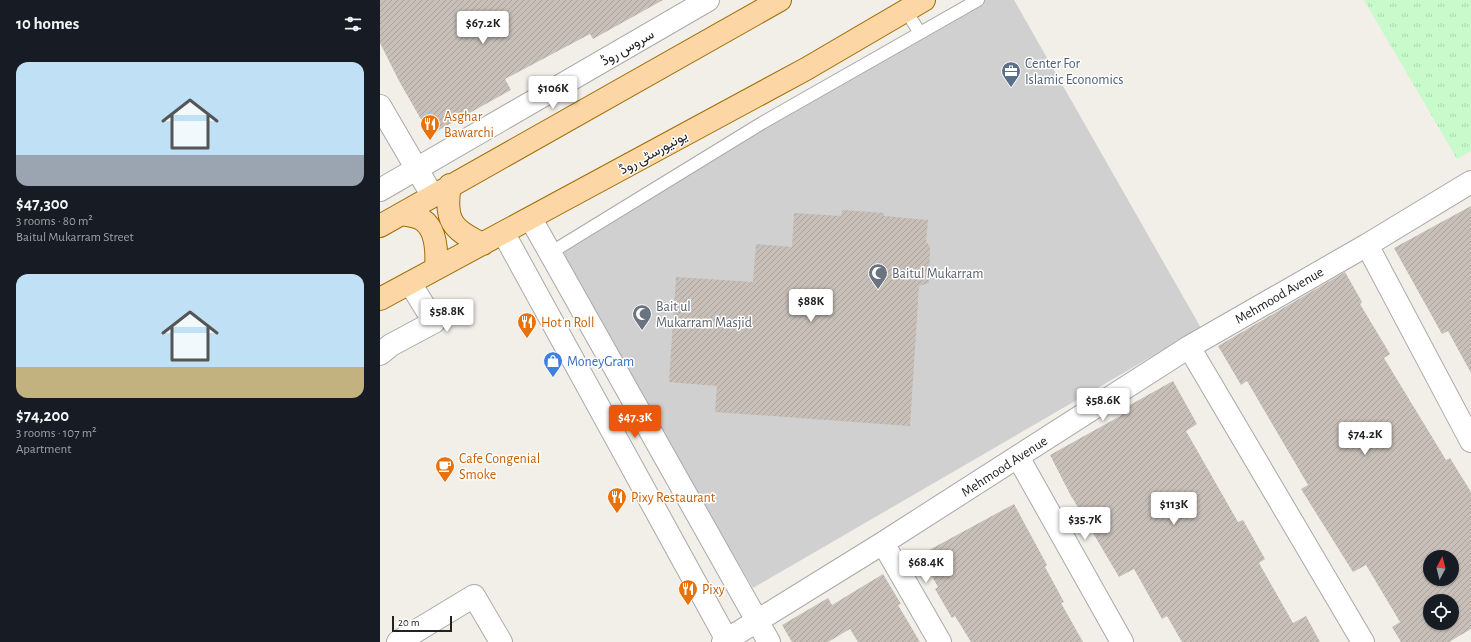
<!DOCTYPE html>
<meta charset="utf-8">
<style>
body{margin:0;font-family:"Alegreya Sans",Vazirmatn,sans-serif;background:#20242c;color:#f1f3f6;height:100vh;display:flex;flex-direction:column;font-size:15px;white-space:nowrap}
*{box-sizing:border-box;margin:0}
p{font-size:13px;color:#9ea1a6}
.icon{flex:none;width:22px;height:22px;fill:none;stroke:currentColor;stroke-width:2;stroke-linecap:round;stroke-linejoin:round}
.map{position:relative;flex:1;overflow:hidden}
.panel{display:flex;flex-direction:column;background:#171b24;width:380px}
.panel>*{flex:none}
.needle{width:26px;rotate:7deg}
.controls{position:absolute;left:1043px;top:550px;display:grid;gap:8px}
.controls a{display:grid;place-items:center;width:36px;height:36px;border-radius:50%;background:#171b24;box-shadow:0 1px 3px #0004;font-size:20px}
.scale{position:absolute;left:12px;bottom:10px;width:60px;box-sizing:border-box;padding-left:4px;border:2px solid #222;border-top:0;font-size:11px;line-height:14px;white-space:nowrap;color:#222;-webkit-text-stroke:3px #fff;paint-order:stroke}
.price{position:absolute;translate:-50% -34px;padding:0 9px;border-radius:4px;background:#fff;color:#222;font-size:13px;line-height:26px;filter:drop-shadow(0 1px 2px #0008)}
.price::after{content:'';position:absolute;left:50%;top:24px;width:12px;height:9px;margin-left:-6px;background:inherit;clip-path:polygon(0 0,100% 0,50% 100%)}
.price.active{background:#ea580c;color:#fff}
ul{padding:0;list-style:none}
li{display:grid;align-content:center;gap:8px;height:212px;padding:0 16px}
li span{display:grid;place-items:center;height:124px;border-radius:12px;color:#555}
li>.icon{margin-inline-start:auto}
span .icon{width:72px;height:72px;fill:#fffc;stroke-width:1}
li b{font-size:17px}
h2{display:flex;justify-content:space-between;align-items:center;height:48px;padding:0 16px;font-size:17px}
main{display:flex;flex:1;min-height:0}
.map>svg:first-child{display:block}
.religious{fill:#d0d0d0}
.park{fill:url(#park-tufts)}
.building{fill:url(#building-hatch);fill-rule:evenodd}
.lines{fill:none;stroke-linecap:round;stroke-linejoin:round}
.service-casing{stroke:#a9a9a9;stroke-width:14}
.minor-casing{stroke:#a9a9a9;stroke-width:24}
.primary-casing{stroke:#a06b00;stroke-width:24}
.service{stroke:#fff;stroke-width:12}
.minor{stroke:#fff;stroke-width:22}
.primary{stroke:#fcd6a4;stroke-width:22}
.labels{text-anchor:middle;stroke-width:3;stroke-linejoin:round;paint-order:stroke}
.street-label{font-size:14px;fill:#222;stroke:#fff}
.service-label{font-size:14px;fill:#4e5e75;stroke:#fff;text-anchor:start}
.food-label{font-size:14px;fill:#c56008;stroke:#fff;text-anchor:start}
.worship-label{font-size:14px;fill:#5b616d;stroke:#fff;text-anchor:start}
.shop-label{font-size:14px;fill:#366cbe;stroke:#fff;text-anchor:start}
</style>
<main>
<section class="panel">
<h2>10 homes<svg class="icon" aria-label="filters" viewBox="0 0 24 24"><path d="M4 7h16M4 17h16"/><circle cx="9" cy="7" r="2"/><circle cx="15" cy="17" r="2"/></svg></h2>
<ul>
<li><span style="background:linear-gradient(#bfe0f5 75%,#9aa5b1 0)"><svg class="icon" aria-label="home" viewBox="0 0 24 24"><path d="M3 11l9-7 9 7M6 9v11h12V9"/></svg></span><div><b>$47,300</b><p>3 rooms · 80 m²</p><p>Baitul Mukarram Street</p></div></li>
<li><span style="background:linear-gradient(#bfe0f5 75%,#c2b280 0)"><svg class="icon" aria-label="home" viewBox="0 0 24 24"><path d="M3 11l9-7 9 7M6 9v11h12V9"/></svg></span><div><b>$74,200</b><p>3 rooms · 107 m²</p><p>Apartment</p></div></li>
</ul>
</section>
<div class="map">
<svg width="1091" height="642" viewBox="0 0 1091 642">
<defs>
<pattern id="park-tufts" width="24" height="20" patternUnits="userSpaceOnUse"><rect width="24" height="20" fill="#c8facc"/><path d="M3 7l-1-3M5 7V3M7 7l1-3M15 17l-1-3M17 17v-4M19 17l1-3" fill="none" stroke="#acd6af"/></pattern>
<pattern id="building-hatch" width="6" height="6" patternUnits="userSpaceOnUse"><rect width="6" height="6" fill="#c7bfb8"/><path d="M-1 1l2-2M0 6l6-6M5 7l2-2" fill="none" stroke="#aba49e"/></pattern>
</defs>
<rect width="100%" height="100%" fill="#f2efe9"/>
<!-- religious -->
<path class="religious" d="M598,0H634L821,328L373,588L174,252Z"/>
<!-- park -->
<path class="park" d="M984,0H1091V151L1077,159Z"/>
<!-- building -->
<path class="building" d="M0,0H283L213,39L210,34L125,79L131,90L50,135L19,81L0,43Z
M1091,206V373L1068,331L1062,334L1014,248Z
M462,210L504,213V216L548,220L546,242L550,246L549,283L539,286L530,426L335,412L337,386L289,382L296,277L373,282L376,244L412,247L414,213L461,216Z
M965,272L982,302L980,304L1010,354L1004,358L1066,460L1070,458L1091,492V629L1069,642H1021L1012,627L1020,622L986,565L973,572L921,489L928,485L867,381L861,385L838,346ZM1050,557H1072V579H1050ZM1050,601H1072V623H1050Z
M793,381L817,424L806,431L858,522L863,520L885,559L879,563L913,623L926,616L940,642H802L787,616L782,619L754,569L739,577L690,494L670,455L742,415L739,411Z
M634,504L667,565L665,567L684,602L681,603L703,642H591L575,616L572,618L555,589L558,587L540,555Z
M503,574L521,604L518,605L540,642H478L470,629L448,642H412L402,625L448,598L452,605Z"/>
<g class="lines">
<!-- service casing -->
<g class="service-casing">
<path id="service" d="M526,11L540,33
M170,253L382,123L598,0"/>
</g>
<!-- minor casing -->
<g class="minor-casing">
<path id="minor" d="M0,106L52,195
M0,190L328,0
M151,219L389,642
M124,234L348,642
M987,245L1091,441
M809,347L983,642
M0,354L11,345L54,322L30,283
M638,457L742,642
M503,543L560,642
M18,642L94,596L121,642
M343,642L503,543L809,347L987,245L1091,182"/>
</g>
<!-- primary casing -->
<g class="primary-casing">
<path id="primary" d="M70,185C64,220 72,230 103,244
M21,214C27,215 34,216 39,218C57,226 57,254 56,269
M0,226L400,0
M0,299L426,69L544,0"/>
</g>
<!-- service -->
<use href="#service" class="service"/>
<!-- minor -->
<use href="#minor" class="minor"/>
<!-- primary -->
<use href="#primary" class="primary"/>
</g>
<!-- icons -->
<defs>
<g id="office-pin" transform="scale(1)"><path d="M0 17L-7.5 6A9.5 9.5 0 1 1 7.5 6Z" fill="#5c6f8a" stroke="#fff"/><path d="M-6-3h4V-5.5h4V-3h4V5H-6ZM-1-4.5V-3h2v-1.5ZM-6 0V1H6V0Z" fill="#fff"/></g>
<g id="restaurant-pin" transform="scale(1)"><path d="M0 17L-7.5 6A9.5 9.5 0 1 1 7.5 6Z" fill="#e8710a" stroke="#fff"/><path d="M-5-6h1v4h1v-4h1v4h1v-4h1v5L-1.5 .5V6h-2V.5L-5-1ZM5-6V6H3V1.5H1.5Q1.5-4 5-6Z" fill="#fff"/></g>
<g id="mosque-pin" transform="scale(1)"><path d="M0 17L-7.5 6A9.5 9.5 0 1 1 7.5 6Z" fill="#6b7280" stroke="#fff"/><path d="M3.5-4.9A6 6 0 1 0 3.5 4.9A5 5 0 1 1 3.5-4.9Z" fill="#fff"/></g>
<g id="shop-pin" transform="scale(1)"><path d="M0 17L-7.5 6A9.5 9.5 0 1 1 7.5 6Z" fill="#3f7fe0" stroke="#fff"/><path d="M-5-2.5h2.3a2.7 3.5 0 0 1 5.4 0H5L5.5 6h-11ZM-1.5-2.5h3a1.5 2.3 0 0 0-3 0Z" fill="#fff"/></g>
<g id="cafe-pin" transform="scale(1)"><path d="M0 17L-7.5 6A9.5 9.5 0 1 1 7.5 6Z" fill="#e8710a" stroke="#fff"/><path d="M-5.5-4.5H6V0H3Q3 3.5 0 3.5H-2.5Q-5.5 3.5-5.5 0ZM3-3.2v2h1.7v-2ZM-6 4.5H4V6H-6Z" fill="#fff"/></g>
</defs>
<g fill-rule="evenodd">
<use href="#office-pin" x="631" y="71"/>
<use href="#restaurant-pin" x="50" y="124"/>
<use href="#mosque-pin" x="498" y="273"/>
<use href="#mosque-pin" x="262" y="314"/>
<use href="#restaurant-pin" x="147" y="322"/>
<use href="#shop-pin" x="173" y="361"/>
<use href="#cafe-pin" x="65" y="466"/>
<use href="#restaurant-pin" x="237" y="497"/>
<use href="#restaurant-pin" x="308" y="589"/>
</g>
<g class="labels">
<!-- street labels -->
<g class="street-label">
<text transform="translate(247 47) rotate(-30)" y="5">سروس روڈ</text>
<text transform="translate(273 152) rotate(-29)" y="5">یونیورسٹی روڈ</text>
<text transform="translate(899 295) rotate(-30)" y="5">Mehmood Avenue</text>
<text transform="translate(624 466) rotate(-33)" y="5">Mehmood Avenue</text>
</g>
<!-- service labels -->
<g class="service-label">
<text x="645" y="68">Center For<tspan x="645" dy="16">Islamic Economics</tspan></text>
</g>
<!-- food labels -->
<g class="food-label">
<text x="64" y="121">Asghar<tspan x="64" dy="16">Bawarchi</tspan></text>
<text x="161" y="327">Hot n Roll</text>
<text x="79" y="463">Cafe Congenial<tspan x="79" dy="16">Smoke</tspan></text>
<text x="251" y="502">Pixy Restaurant</text>
<text x="322" y="594">Pixy</text>
</g>
<!-- worship labels -->
<g class="worship-label">
<text x="512" y="278">Baitul Mukarram</text>
<text x="276" y="311">Bait ul<tspan x="276" dy="16">Mukarram Masjid</tspan></text>
</g>
<!-- shop labels -->
<g class="shop-label">
<text x="187" y="366">MoneyGram</text>
</g>
</g>
</svg>
<div class="controls">
<a><svg class="needle" viewBox="-14 -14 28 28"><path d="M0-13l5 13h-10z" fill="#e53935"/><path d="M0 13l5-13h-10z" fill="#9ea1a6"/></svg></a>
<a><svg class="icon" aria-label="locate" viewBox="0 0 24 24"><circle cx="12" cy="12" r="6"/><path d="M12 2v4M12 18v4M2 12h4M18 12h4"/></svg></a>
</div>
<div class="scale">20 m</div>
<b class="price" style="left:103px;top:45px">$67.2K</b>
<b class="price" style="left:173px;top:110px">$106K</b>
<b class="price" style="left:431px;top:323px">$88K</b>
<b class="price" style="left:67px;top:333px">$58.8K</b>
<b class="price" style="left:723px;top:422px">$58.6K</b>
<b class="price active" style="left:255px;top:439px">$47.3K</b>
<b class="price" style="left:985px;top:456px">$74.2K</b>
<b class="price" style="left:794px;top:526px">$113K</b>
<b class="price" style="left:705px;top:541px">$35.7K</b>
<b class="price" style="left:546px;top:584px">$68.4K</b>
</div>
</main>
